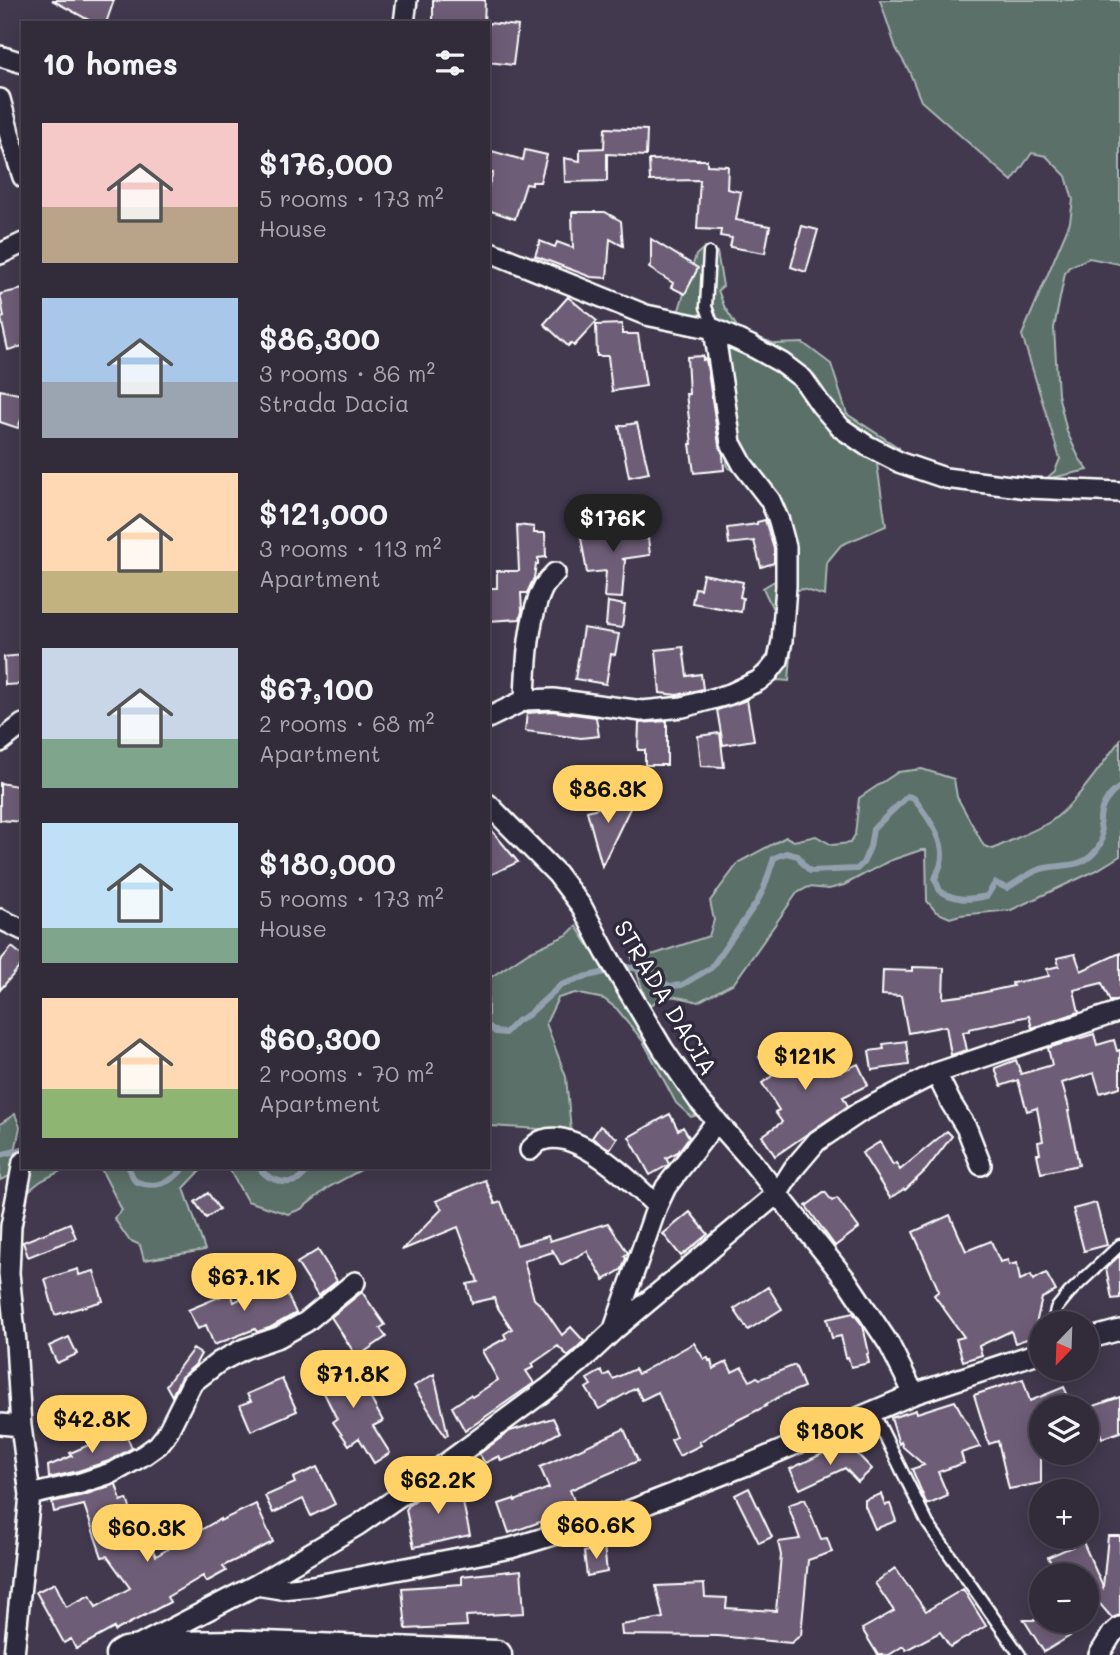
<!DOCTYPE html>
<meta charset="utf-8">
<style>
body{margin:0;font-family:Mali,sans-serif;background:#3d3745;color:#f1f3f6;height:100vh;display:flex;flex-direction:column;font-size:26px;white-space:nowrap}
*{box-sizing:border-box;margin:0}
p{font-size:23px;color:#a8a7af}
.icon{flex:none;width:38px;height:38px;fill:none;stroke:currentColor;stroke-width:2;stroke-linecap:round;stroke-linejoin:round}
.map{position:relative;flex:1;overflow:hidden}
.panel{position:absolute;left:21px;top:21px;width:469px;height:1148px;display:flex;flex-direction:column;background:#322b3a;border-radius:0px;box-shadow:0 4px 18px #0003,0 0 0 2px #4d4754}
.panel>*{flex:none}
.needle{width:46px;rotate:203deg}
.fabs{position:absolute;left:1029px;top:1311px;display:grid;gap:14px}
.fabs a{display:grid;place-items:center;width:70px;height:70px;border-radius:50%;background:#322b3a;box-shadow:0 4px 18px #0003,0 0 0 2px #4d4754;font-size:35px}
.price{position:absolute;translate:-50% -60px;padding:0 16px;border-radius:24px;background:#ffd166;color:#111;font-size:23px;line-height:46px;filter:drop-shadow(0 2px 4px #0008)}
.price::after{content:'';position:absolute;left:50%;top:42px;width:21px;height:16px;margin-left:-10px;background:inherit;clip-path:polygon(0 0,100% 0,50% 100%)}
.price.current{background:#222;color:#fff}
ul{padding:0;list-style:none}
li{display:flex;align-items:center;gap:21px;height:175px;padding:0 21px}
li span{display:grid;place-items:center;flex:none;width:196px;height:140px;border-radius:0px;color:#555}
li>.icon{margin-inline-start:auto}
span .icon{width:84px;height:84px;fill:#fffc;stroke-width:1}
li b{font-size:30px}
h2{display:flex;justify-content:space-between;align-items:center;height:84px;padding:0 21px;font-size:30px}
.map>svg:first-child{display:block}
.green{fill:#5a6f68;stroke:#acb7b4;stroke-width:2}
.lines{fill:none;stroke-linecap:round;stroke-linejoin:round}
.stream{stroke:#93a0ad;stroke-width:6}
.building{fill:#6e5d77;stroke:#fff;stroke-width:2}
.service-casing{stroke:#fff;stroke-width:15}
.minor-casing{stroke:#fff;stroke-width:24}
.secondary-casing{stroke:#fff;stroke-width:33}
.service{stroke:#2f2a3d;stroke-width:10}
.minor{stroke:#2f2a3d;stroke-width:19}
.secondary{stroke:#2f2a3d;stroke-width:28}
.labels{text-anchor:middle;stroke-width:7;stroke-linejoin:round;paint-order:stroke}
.street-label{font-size:24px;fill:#fff;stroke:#2f2a3d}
</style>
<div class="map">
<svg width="1120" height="1655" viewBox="0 0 1120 1655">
<rect width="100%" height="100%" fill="#42394e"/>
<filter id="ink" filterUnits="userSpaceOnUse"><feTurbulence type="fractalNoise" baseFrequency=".0143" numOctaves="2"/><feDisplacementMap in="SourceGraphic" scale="14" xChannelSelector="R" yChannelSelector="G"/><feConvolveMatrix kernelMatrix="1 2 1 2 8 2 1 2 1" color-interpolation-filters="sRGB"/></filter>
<g filter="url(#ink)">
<!-- green -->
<path class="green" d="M880,0H1120V264L1089,258L1069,267L1065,273L1054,328L1058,394L1067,432L1079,458L1088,470L1046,479L1055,471L1060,459L1022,335L1070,222L1073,200L1066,176L1046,156L1032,153L1012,181L921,101L909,71L896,48Z
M705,247L717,252L723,286L718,290L724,306L739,330L775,344L803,343L831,364L847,414L899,448L892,467L877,464L886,526L841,545L827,562L825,596L803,589L792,591L793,631L789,681L777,680L755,692L750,675L771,652L776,616L763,588L778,579L780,545L769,507L734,470L728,468L708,340L690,333L674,332L678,313L696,255Z
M1120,740V856L1097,870L1011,910L960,915L950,918L936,912L927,901L926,850H921L889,861L844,885L829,889L808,887L797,893L734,983L698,1002C680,997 660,990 649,1009L631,955L655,954L709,936L714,920L710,901L739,862L786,837L794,841L816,836L832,845L850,843L855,835L859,798L898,772L922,769L954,779L957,797L984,846L993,849C1011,840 1030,833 1048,823C1072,809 1103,763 1120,740Z
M576,926L698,1115L691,1117L676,1103L643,1041L617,1009L604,999L575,993L558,998L546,1023L566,1077L571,1131L491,1126L488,1127V979L529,952L567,935Z
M15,1114L20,1127L10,1176L0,1180V1124Z
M33,1167H68L41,1181L27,1192Z
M100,1167H204L184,1188L205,1250L144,1260L140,1245L129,1240L114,1218L122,1210Z
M211,1167H366L329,1187L301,1209L288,1214L247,1201L229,1169Z"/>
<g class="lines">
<!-- stream -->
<path class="stream" d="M488,1026L496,1032L505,1033L517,1021L528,1015L561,985L584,977L627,967L652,972L661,981L670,986L682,985L711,968L757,902L764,888L774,858L786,853L798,856L803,864L810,871L857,869L863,863L870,847L873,829L908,796L914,798C926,816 947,839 941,863C940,868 937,873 935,879L940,891C957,901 968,900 987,896L995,883L1007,888C1018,882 1030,872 1041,869C1058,864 1079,869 1093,854C1108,839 1099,834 1100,818C1101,805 1110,794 1120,787
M0,1155L23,1149
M128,1167L135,1181C153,1189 172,1184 184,1167
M259,1167C265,1178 283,1185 296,1181C301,1179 305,1173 309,1169V1167"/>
</g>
<!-- building -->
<path class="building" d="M52,0H114L106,23H94Z
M433,0H485L484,23H433Z
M488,23L518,26L513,65L488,62Z
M605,128L647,130L646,156L607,154V181L565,182L564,158L580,161V149L604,148Z
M488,150L523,160L525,150L547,155L540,182H532V185L526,184L515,219L488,210V187L493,173L488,172Z
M698,159L697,160H707V165L728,166L727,189L741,192L736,220L770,226L765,253L730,247L732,238L720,236L721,230L697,229L700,180L650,181L649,160Z
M572,212H605L621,221L623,246L610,239L607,278L591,277L535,256L540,241L555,247L557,242L573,248Z
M802,226L818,230L806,272L791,267Z
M651,239L698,268L685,294L671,287L673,283L649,268L651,264Z
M23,289V346L8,350L1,318L4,317L0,294Z
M568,297L597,321L574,346L571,343L568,346L544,324Z
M622,324V334H638L646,386L612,391L608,356H597L596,325Z
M703,356V360L706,359L719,445L723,454L724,470L694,473L690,444H692L686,394H689L687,357Z
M0,390L23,395V414L18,428L0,422Z
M637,423L649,473L629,477L619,426Z
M635,520L638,539L648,538L650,555L622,559L625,560L622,598L604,597L606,571L587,573L580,532L619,533L618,522Z
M765,520L774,549V563L761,567L754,541L729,544L727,528L757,524V522Z
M517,525L534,527V533H545L546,557L538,558V564H536L534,578L527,593H521L522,611L520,619L488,621V588H497V571H519Z
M703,574L743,582L740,597L743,598L741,612L692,603L695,588L700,589Z
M608,602L625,605L622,628L606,626Z
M583,628L619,634L615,655L611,654L606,684L575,679Z
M683,647L687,676L701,674L703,689L677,695L660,693L656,650Z
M23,655V684L5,685L4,657Z
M747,700L754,740L723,745L717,710Z
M552,711L596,717L599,736L581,738L525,731L527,713Z
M667,721V765H645V750H638L639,723Z
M720,733L724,767L701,766L698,736Z
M0,783L23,787V822L0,820Z
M635,798L602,866L587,811Z
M488,826L518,862L488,876Z
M12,947L23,956V963L0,990V961Z
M1120,953V999L1110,1001L1102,983L1074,990L1079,1012L1032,1028L1029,1016L969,1029V1031L963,1032L967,1050L951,1055L946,1026L908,1033L901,996L882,995L883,970L913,971V967L944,968L943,998L976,994L1013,986L1012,983L1049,976L1047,969L1059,966L1057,958L1075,954L1081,971Z
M1094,1034L1097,1045L1114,1040L1117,1051L1120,1050V1087L1100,1093L1094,1073L1062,1083L1070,1111H1068L1079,1165L1041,1173L1037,1154H1040L1038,1142L1043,1141L1037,1108L1027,1111L1018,1080L1001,1086L995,1068L1016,1060L1021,1074L1052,1065L1048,1048Z
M785,1040L793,1054L810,1044L812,1048L814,1047L816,1049L822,1046L830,1064L835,1062L840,1072L858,1064L868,1085L843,1097L848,1106L775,1156L762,1136L782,1122L775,1112L779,1110L762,1083L772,1076L759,1057Z
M906,1041L909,1065L872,1070L869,1051L884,1049L883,1044Z
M670,1114L678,1130L683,1127L689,1137L678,1152L666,1158L669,1164L668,1165L650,1175L629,1137Z
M600,1126L617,1138L610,1149L592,1138Z
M947,1131L952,1136L926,1170L905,1190L904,1189L890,1198L862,1153L880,1142L893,1165L896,1163L900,1170Z
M485,1180L495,1204L501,1202L517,1245L548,1236L550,1241L608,1223L628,1253L624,1256L626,1258L622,1269L604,1280L587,1251L561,1265L552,1249L553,1252L524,1261L534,1299L542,1306L562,1335L571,1327L584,1341L568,1356L558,1346L532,1364L534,1367L526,1371L534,1383L465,1431L452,1407L470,1395L472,1397L498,1380L482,1351L506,1338L504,1334L512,1329L496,1305L494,1298L472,1303L467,1284L478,1282L458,1227L402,1250L442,1209L436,1201Z
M825,1192L832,1201L837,1198L859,1228L835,1246L806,1206Z
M208,1193L219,1209L206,1218L195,1202Z
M1096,1203L1107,1245L1084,1251L1073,1209Z
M690,1212L708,1234L681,1256L663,1234Z
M950,1215L966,1251L991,1241L1000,1262L1008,1260L1009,1265L1017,1263L1020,1280L1031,1275L1033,1280L1046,1273L1056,1291L1042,1298L1033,1337L1015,1343L1011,1331L979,1346L982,1355L963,1361L956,1339L964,1337L934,1295L939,1291L913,1232Z
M70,1223L76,1238L28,1257L23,1242Z
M318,1250L337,1281L318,1296L297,1263Z
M1120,1255V1298L1112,1299L1106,1268Z
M78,1269L79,1275L94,1271L103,1301L55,1315L45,1279Z
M280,1279L296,1313L269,1328L257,1332L255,1329L214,1345L206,1325L198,1329L188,1310L231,1292L234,1302Z
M768,1287L782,1309L748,1330L734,1309Z
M362,1292L385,1325L380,1328L386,1337L357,1357L331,1317Z
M853,1313L863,1326L869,1353L867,1354L869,1363L851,1367L848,1357L846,1358L841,1336L832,1338L827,1319Z
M69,1337L77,1354L57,1363L49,1346Z
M694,1343L704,1359L708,1358L709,1361L711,1360L713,1369L727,1362L732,1372L742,1367L750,1381L757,1377L760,1379L795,1365L804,1387L781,1396L765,1405L766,1406L726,1426L699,1442L701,1445L679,1456L671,1440L676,1437L658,1392L642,1400L636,1388L599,1409L586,1388L591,1385L587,1379L601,1371L604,1376L609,1373L613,1379L635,1369L638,1374Z
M193,1349L201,1354L195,1365L181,1377L172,1396L166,1385Z
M348,1361L362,1389L365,1388L383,1421L373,1426L390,1453L374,1463L359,1438L349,1445L333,1422L337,1419L316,1377Z
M434,1374L448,1435L445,1436L414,1386Z
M282,1379L297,1411L251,1431L240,1405L251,1401L247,1394Z
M1023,1379L1030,1401L1064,1387L1073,1407H1041V1483L1009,1489L998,1441L989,1444L974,1395Z
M1120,1397V1432L1102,1438L1091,1407Z
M955,1401L980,1447L961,1453L964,1463L938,1472L948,1496L927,1505L912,1469L924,1465L903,1447L901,1442L899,1444L891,1418L916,1410L917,1413Z
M553,1418L560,1432L520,1454L501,1461L499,1456L485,1463L479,1454L510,1431Z
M624,1429L638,1461L570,1490L577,1509L509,1533L499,1504L514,1499L515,1501L549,1488L540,1467Z
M124,1430L132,1448L109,1461L78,1471L49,1478L48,1466L72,1456L70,1453Z
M848,1444L872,1469L858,1482L845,1468L800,1489L790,1469L826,1452L831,1460Z
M317,1467L335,1504L311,1516L303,1499L273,1513L265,1496L295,1483L293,1478Z
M116,1484L121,1501L127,1499L141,1541L146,1538L156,1556L220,1519V1521L256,1504L273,1542L223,1566L226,1571L206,1582L203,1576L167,1597L170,1602L115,1631L114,1628L76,1649L71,1639L64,1643L36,1592L55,1583L66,1607L90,1595L96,1607L130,1588L107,1556L102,1557L84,1505L54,1512L52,1502L84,1495Z
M459,1484L470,1535L414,1547L406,1510L409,1505L432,1488Z
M749,1488L772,1537L759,1543L735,1495Z
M881,1494L885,1505L890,1504L896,1521L875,1529L865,1506V1500Z
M805,1499L821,1539L827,1538L832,1552L808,1560L801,1635L791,1643L718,1636L622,1635L621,1625L663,1618L656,1586L704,1584L705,1597L727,1598L726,1608L776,1611L781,1555L778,1542L800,1539L788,1505Z
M1108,1536H1120V1615L1112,1618L1087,1589V1575H1057L1048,1557L1083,1542L1103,1587Z
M604,1546L607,1572L587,1576L584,1552Z
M895,1568L926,1611L963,1589L986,1626L950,1647L940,1632L906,1650L903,1646L889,1655H878L862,1629L894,1611L875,1583Z
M521,1570L524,1613L466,1616L467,1626L406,1629L402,1588L462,1584V1576Z
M1024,1620H1068L1075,1633L1044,1652Z"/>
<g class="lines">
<!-- service casing -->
<g class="service-casing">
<path id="service" d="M709,253L706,307L714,328
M1053,1323L1056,1309L1069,1293L1120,1245
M873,1412L928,1524L1020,1655"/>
</g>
<!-- minor casing -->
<g class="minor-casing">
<path id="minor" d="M404,23L407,0
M0,56L23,63
M0,99L11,140L23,177
M488,251L646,315L714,329L751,346L782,363L803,379L821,405L841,428L866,445L901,463L945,478L1028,488L1120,492
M0,254L23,243
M525,700C526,668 528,615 544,586C547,582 551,577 555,573
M488,718L525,700L553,699L642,711L683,707L730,694L758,681L768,673L778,660L782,641L786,586V547L779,521L770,500L743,465L731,443L714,329
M0,742L23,724
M488,804L557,874L582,907L606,953L663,1049L699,1101L749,1158L847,1281L889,1344L914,1394
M0,919L23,930
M936,1073L951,1103L967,1129L981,1165
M530,1150C534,1146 538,1141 543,1140C578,1128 633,1183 657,1206
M614,1329L657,1206L666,1187L717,1121
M1087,1339L1120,1330
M0,1424L21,1426
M30,1495L81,1483L114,1472L144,1455L158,1445L166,1435L192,1383L219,1362L244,1349L279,1337L306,1322L355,1282
M256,1585L281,1589L312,1586L511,1548L613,1517L747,1465L914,1394L1041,1352
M142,1644L256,1585L358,1525L437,1470L547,1389L579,1363L614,1330L778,1193L794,1168L817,1141L860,1112L891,1096L936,1073L1120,1011
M14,1655L30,1495L21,1426L16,1343L9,1273L11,1226L23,1162
M1099,1655L1112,1634L1120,1627"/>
</g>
<!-- secondary casing -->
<g class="secondary-casing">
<path id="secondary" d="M120,1655L125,1652L170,1646L242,1645L497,1655"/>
</g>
<!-- service -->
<use href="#service" class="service"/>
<!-- minor -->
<use href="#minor" class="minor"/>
<!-- secondary -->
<use href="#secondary" class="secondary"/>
</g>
</g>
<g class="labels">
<!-- street labels -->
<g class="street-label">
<text transform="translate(665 998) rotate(59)" y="8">STRADA DACIA</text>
</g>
</g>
</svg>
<div class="fabs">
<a><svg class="needle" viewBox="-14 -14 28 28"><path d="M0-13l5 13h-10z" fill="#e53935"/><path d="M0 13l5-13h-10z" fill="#a8a7af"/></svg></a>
<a><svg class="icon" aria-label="layers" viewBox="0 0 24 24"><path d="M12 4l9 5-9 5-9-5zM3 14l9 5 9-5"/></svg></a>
<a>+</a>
<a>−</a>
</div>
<b class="price current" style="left:613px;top:554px">$176K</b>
<b class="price" style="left:608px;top:825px">$86.3K</b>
<b class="price" style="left:805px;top:1092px">$121K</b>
<b class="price" style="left:244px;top:1313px">$67.1K</b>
<b class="price" style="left:353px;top:1410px">$71.8K</b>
<b class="price" style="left:92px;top:1455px">$42.8K</b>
<b class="price" style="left:830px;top:1467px">$180K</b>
<b class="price" style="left:438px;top:1516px">$62.2K</b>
<b class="price" style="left:596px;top:1561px">$60.6K</b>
<b class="price" style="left:147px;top:1564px">$60.3K</b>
<section class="panel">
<h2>10 homes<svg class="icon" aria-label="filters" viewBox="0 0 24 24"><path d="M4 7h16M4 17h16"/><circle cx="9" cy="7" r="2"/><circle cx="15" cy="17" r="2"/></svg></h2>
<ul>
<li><span style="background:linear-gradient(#f6c9c9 60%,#b9a48a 0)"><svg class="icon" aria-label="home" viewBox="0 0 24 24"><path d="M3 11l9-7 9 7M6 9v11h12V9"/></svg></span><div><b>$176,000</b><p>5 rooms · 173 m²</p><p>House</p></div></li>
<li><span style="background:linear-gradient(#a9c7e8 60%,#9aa5b1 0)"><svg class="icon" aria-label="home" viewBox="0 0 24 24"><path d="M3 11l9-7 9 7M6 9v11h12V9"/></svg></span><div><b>$86,300</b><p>3 rooms · 86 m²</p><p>Strada Dacia</p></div></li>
<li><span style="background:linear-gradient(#ffd9b3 70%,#c2b280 0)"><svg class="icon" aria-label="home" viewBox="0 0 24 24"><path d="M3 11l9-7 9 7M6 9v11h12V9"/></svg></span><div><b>$121,000</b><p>3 rooms · 113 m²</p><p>Apartment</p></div></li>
<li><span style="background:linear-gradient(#c9d6e8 65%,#7fa58c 0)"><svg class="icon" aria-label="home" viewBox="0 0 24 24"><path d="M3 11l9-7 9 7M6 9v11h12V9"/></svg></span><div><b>$67,100</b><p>2 rooms · 68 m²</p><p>Apartment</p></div></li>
<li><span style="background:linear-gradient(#bfe0f5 75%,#7fa58c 0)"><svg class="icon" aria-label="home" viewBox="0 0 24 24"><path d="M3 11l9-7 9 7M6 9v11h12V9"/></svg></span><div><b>$180,000</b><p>5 rooms · 173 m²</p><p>House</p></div></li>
<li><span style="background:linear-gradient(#ffd9b3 65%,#8fb573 0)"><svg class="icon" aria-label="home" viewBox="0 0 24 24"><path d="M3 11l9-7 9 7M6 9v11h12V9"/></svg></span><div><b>$60,300</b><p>2 rooms · 70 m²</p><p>Apartment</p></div></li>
</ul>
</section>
</div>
